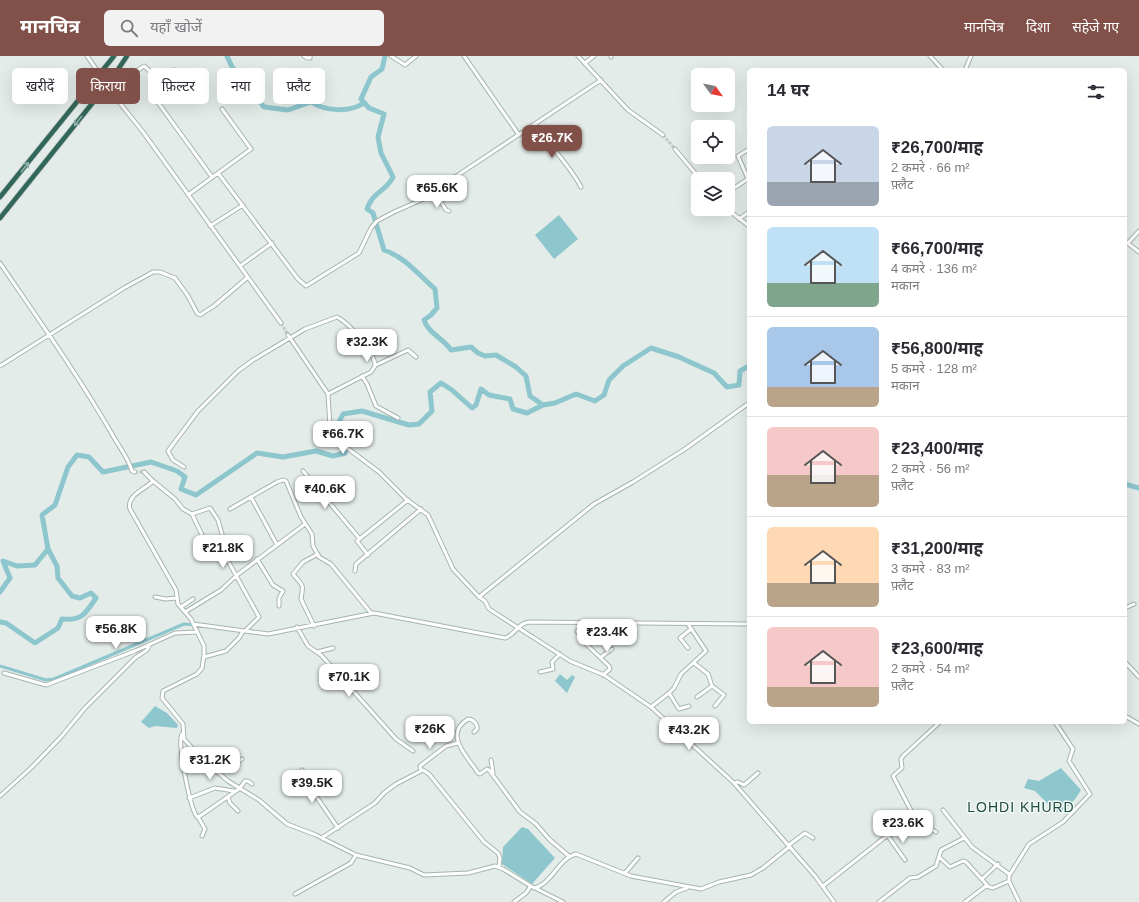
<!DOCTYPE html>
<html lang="hi">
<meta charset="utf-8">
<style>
body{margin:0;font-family:Arial,"Noto Sans Devanagari",sans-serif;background:#f2f2f3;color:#2b2b33;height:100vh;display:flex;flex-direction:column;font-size:15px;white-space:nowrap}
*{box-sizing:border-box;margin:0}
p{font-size:13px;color:#7c7c81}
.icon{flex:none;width:22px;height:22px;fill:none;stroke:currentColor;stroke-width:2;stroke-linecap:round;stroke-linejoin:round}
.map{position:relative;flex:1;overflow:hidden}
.sheet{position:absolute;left:747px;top:12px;width:380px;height:656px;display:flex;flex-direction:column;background:#fff;border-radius:6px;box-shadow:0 4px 16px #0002}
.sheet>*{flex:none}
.guide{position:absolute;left:12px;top:12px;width:380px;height:36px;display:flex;gap:8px}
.needle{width:26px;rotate:123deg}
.fabs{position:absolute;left:691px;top:12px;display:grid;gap:8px}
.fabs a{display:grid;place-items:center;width:44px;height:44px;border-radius:6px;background:#fff;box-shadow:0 4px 16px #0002;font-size:20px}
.price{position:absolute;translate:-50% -34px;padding:0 9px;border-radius:8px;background:#fff;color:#222;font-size:13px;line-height:26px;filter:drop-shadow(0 1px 2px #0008)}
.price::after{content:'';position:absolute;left:50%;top:24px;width:12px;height:9px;margin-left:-6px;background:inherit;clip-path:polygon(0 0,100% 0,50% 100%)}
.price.selected{background:#815149;color:#fff}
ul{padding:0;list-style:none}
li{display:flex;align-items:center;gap:12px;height:100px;padding:0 20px}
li+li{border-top:1px solid #e1e1e2}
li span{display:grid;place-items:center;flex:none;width:112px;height:80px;border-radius:6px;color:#555}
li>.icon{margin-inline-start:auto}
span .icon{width:48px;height:48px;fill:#fffc;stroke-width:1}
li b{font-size:17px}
h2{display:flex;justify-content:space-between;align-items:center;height:48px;padding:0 20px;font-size:17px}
.tag{padding:0 14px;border-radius:6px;background:#fff;box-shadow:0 4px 16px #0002;font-size:14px;line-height:36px}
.tag.selected{background:#815149;color:#fff}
header{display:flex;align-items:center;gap:24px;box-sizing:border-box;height:56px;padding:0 20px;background:#815149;color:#fff}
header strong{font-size:19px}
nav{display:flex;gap:22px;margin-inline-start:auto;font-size:14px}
.search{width:280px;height:36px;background:#f2f2f3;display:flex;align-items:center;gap:10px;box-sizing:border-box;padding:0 14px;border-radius:6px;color:#7c7c81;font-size:15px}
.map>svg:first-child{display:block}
.water{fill:#8ec6ce}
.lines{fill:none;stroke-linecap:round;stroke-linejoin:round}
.canal{stroke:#8ec6ce;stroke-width:3}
.river{stroke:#8ec6ce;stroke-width:5}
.minor-tunnel{stroke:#bdc9c4;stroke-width:3;stroke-dasharray:3 1.5;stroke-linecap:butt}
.minor-casing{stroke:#a6b4af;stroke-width:5}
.highway-casing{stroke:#c2c8c6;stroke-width:6}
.minor{stroke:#fff;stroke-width:3}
.highway{stroke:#31675a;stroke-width:4.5}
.minor-bridge-casing{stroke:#a6b4af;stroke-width:5;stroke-linecap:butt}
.minor-bridge{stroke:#fff;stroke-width:3}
.oneway{stroke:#92b0a8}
.labels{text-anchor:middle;stroke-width:3;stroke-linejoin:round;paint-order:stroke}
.quarter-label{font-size:14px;letter-spacing:1px;fill:#214d41;stroke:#f3f9f6}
</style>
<header>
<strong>मानचित्र</strong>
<div class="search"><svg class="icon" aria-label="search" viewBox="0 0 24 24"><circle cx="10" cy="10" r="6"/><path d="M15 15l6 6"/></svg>यहाँ खोजें</div>
<nav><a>मानचित्र</a><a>दिशा</a><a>सहेजे गए</a></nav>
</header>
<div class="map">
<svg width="1139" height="846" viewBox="0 0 1139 846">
<rect width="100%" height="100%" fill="#e3ece8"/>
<!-- water -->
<path class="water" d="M559,159L578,183L554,203L535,179Z
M560,618L567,624L572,619L575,621L567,637L555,625Z
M155,650L167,657L178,669L177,672L155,670L149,672L141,666Z
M1061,712L1081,734C1075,744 1068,754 1056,756L1035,735L1024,732L1028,723L1039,725Z
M522,771L528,773L555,802L532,828L502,808L503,791Z"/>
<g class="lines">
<!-- canal -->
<path class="canal" d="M0,610L46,624L54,623L184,568L195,569"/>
<!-- river -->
<path class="river" d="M227,0L232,11L241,21L264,51L288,54L311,46C325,55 349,57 364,47
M385,0L382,13L371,21L361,43L369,52L384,58L378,81L381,97L393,121C386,136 373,135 367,153L373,157L384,194C405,201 419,219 435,233L437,252L431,259L424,264C428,277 443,282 451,294L471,291L478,297L485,300L496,299L516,311L526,320L530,340L543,349
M1125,428L1139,432
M0,536L10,522L3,505L17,510L35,509L48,493L42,459L55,449L68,411L77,399L89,401L103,416L151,406L177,415L185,421L181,433L196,439L257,397L283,401L316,395L333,400L345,397L350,385L339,366L343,358L362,355L409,369L419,368L432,355L430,336L441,327L452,334L472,352L476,349L481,333L489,339L510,343L513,353L527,357L543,349L555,347L576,338L595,345L604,339L609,324L623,310L651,292L679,301L714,317L727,331L739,329L740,315L749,310
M0,566L6,567L35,587L58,572L62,563C82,565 85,558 96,542L91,537L80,542L72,540L58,522L57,510L48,493"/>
<!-- minor-tunnel -->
<path class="minor-tunnel" d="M663,79L675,93
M281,267L288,279
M135,416H144"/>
<!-- minor casing -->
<g class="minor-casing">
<path id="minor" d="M87,0L99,17
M304,0L307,2H310V0
M391,0L405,9L416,0
M464,0L519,79
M578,0L628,54L663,79
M930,0L943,14
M611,1V0
M585,7L594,0
M965,14L971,0
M107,28L119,46L143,76L281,267
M110,33L144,10L160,24L174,14
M154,41L212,121
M535,68C549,90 569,108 581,131
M675,93L700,123
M218,117L298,223L306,230L359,197L371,172L377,165L394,156L428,141L440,131L601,24
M435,136L446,154L449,155
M728,136L748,123L738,100L749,93
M188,139L251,93L222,53
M727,153L749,170
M739,163L749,156
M210,170L243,149
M1125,185L1139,196
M1128,187L1139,175
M0,207C38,263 78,319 112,378C119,391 128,401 132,415L135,416
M240,210L272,187
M288,279L328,338L330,371L334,382L379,416L406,443L428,459L453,513L479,541L485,545L489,553L570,605L604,619L651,651L734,727L815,820L834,846
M376,309L408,294L416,301
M0,310L124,232L153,216H160L175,222L188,240L197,257L200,259L214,250L248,221
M362,320L367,328L376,350L398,362
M184,411L173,404L168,395L198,355L238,315L253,304L305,273L337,261C349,267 375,296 375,310L371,316L328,338
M303,415L359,482
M144,416L153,425C146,433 126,439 130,453L176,534L178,548L191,563L204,590V599L202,612L197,618L163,635L162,642L183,668L184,683L200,701L228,725L259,744L287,768L316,779L356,799L410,812L424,819L468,817L495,810L503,813L534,832C551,829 559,802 576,798L631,820L701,833L719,826L751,819L763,812L789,791
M153,425L175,443L183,453L192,458L203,481
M251,441L277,489
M230,453L277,426L283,424L286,425L301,461L312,478L313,490L319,501L331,508L371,557
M192,458L210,452L218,464L222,478V494L259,561L245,575
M368,499L357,485L408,444
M257,503L273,529L283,535L279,542V550
M355,515L356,508L421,453
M155,541L166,543L176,542
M479,541L594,448L633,426L685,393L749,347
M181,551L193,543
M1125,552L1134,548
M185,556L221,534L237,519L305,468
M193,568L268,578L374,557L505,582C515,579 518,567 529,566L749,568
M314,570L301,543C304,526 303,531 293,518L303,506L318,498
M297,571L308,590L321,599L396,683L413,695
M577,575L585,587L609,610L610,613L603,619
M688,592L680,582L691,573
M317,596L333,592
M204,601L226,595L239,582L243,575
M601,601L612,593
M1125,606L1139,621
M694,607L708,618L712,630L724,639L715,650
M540,616L553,613L552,606L560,598
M4,617L46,629L135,595L175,577L197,576
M669,637L679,653L689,650
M697,641L712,630
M651,651L669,637L674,632L681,618L706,595L688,568
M1125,660L1139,668
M474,676L477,673C478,668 473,663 468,663C443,678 467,700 478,717L480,718L487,713L489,714L520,756L536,768L550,784L570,801
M182,678C177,688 190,751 197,761L200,760L239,733L245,725H248L252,728
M491,704L493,717
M302,714L306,720L307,727L338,772
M421,715L420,710L446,690L458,687
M218,717L225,709H233L242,703
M734,727L738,726L744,729L758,717
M0,740L31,712L61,681L85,652L135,602L147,594L150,588
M228,741L230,747L238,755
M189,742L215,732L234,735
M943,754L972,791L1009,818
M198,761L205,773L202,780
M917,764L936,776
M888,780L905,804
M323,783V781L375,747L384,737L396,728L423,714L429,718L484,786L498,797L500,802L499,811
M789,789L805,777L813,782
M939,801L950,811L963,805L966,806L987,829
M625,817L638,802
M982,823L998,808
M823,830L884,782L916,764L893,720L902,712L901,703L903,700L940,666
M535,832L563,846
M295,838L351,807L356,799
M514,846L526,837L530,831
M664,846L676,836L687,832
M879,846L910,822L918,821L936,810L941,794L964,782
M965,846L986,830L993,832L1009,825
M1019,846L1009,825V820L1029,788L1063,766L1090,738L1069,705L1073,693L1055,666"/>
</g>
<!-- highway casing -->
<g class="highway-casing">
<path id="highway" d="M0,141L114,0
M0,162L111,24L127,0"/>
</g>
<!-- minor -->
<use href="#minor" class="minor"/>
<!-- highway -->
<use href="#highway" class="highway"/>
<!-- minor-bridge casing -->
<g class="minor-bridge-casing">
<path id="minor-bridge" d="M99,17L107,28"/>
</g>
<!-- minor-bridge -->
<use href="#minor-bridge" class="minor-bridge"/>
</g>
<!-- one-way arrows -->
<defs><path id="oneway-shaft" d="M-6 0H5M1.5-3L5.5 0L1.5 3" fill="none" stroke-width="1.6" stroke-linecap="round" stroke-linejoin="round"/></defs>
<g class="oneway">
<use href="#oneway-shaft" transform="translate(78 65) rotate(128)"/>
<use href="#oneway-shaft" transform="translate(25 111) rotate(-51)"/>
</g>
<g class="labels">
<!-- quarter labels -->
<g class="quarter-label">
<text x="1021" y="756">LOHDI KHURD</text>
</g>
</g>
</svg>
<div class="fabs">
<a><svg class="needle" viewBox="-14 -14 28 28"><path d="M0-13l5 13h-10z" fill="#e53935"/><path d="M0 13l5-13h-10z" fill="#7c7c81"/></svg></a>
<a><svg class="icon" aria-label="locate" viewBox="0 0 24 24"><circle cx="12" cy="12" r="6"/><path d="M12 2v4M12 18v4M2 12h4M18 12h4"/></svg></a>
<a><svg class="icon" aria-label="layers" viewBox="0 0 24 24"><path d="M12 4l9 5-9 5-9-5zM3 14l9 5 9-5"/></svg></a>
</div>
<b class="price selected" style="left:552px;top:103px">₹26.7K</b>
<b class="price" style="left:437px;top:153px">₹65.6K</b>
<b class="price" style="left:367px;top:307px">₹32.3K</b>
<b class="price" style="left:343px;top:399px">₹66.7K</b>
<b class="price" style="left:325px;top:454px">₹40.6K</b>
<b class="price" style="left:223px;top:513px">₹21.8K</b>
<b class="price" style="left:116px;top:594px">₹56.8K</b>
<b class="price" style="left:607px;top:597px">₹23.4K</b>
<b class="price" style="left:349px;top:642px">₹70.1K</b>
<b class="price" style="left:430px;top:694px">₹26K</b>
<b class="price" style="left:689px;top:695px">₹43.2K</b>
<b class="price" style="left:210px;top:725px">₹31.2K</b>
<b class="price" style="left:312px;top:748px">₹39.5K</b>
<b class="price" style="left:903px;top:788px">₹23.6K</b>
<div class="guide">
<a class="tag">खरीदें</a>
<a class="tag selected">किराया</a>
<a class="tag">फ़िल्टर</a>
<a class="tag">नया</a>
<a class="tag">फ़्लैट</a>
</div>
<section class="sheet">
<h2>14 घर<svg class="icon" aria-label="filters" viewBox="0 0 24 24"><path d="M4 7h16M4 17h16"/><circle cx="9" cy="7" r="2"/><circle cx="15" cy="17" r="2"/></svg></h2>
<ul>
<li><span style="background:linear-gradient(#c9d6e8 70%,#9aa5b1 0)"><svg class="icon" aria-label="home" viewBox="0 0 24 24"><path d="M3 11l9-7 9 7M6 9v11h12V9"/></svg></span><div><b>₹26,700/माह</b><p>2 कमरे · 66 m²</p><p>फ़्लैट</p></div></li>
<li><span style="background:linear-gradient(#bfe0f5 70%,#7fa58c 0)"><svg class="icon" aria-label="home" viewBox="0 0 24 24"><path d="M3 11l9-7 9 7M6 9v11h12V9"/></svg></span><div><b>₹66,700/माह</b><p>4 कमरे · 136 m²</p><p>मकान</p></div></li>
<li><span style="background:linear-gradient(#a9c7e8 75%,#b9a48a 0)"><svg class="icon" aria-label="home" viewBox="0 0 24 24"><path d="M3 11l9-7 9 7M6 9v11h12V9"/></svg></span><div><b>₹56,800/माह</b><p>5 कमरे · 128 m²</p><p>मकान</p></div></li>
<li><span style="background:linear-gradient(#f6c9c9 60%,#b9a48a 0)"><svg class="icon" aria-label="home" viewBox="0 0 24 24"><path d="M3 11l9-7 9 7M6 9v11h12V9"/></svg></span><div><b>₹23,400/माह</b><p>2 कमरे · 56 m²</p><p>फ़्लैट</p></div></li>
<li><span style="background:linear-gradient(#ffd9b3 70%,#b9a48a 0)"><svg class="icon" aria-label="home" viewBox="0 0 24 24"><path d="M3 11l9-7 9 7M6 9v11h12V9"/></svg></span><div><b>₹31,200/माह</b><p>3 कमरे · 83 m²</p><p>फ़्लैट</p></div></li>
<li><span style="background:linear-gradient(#f6c9c9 75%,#b9a48a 0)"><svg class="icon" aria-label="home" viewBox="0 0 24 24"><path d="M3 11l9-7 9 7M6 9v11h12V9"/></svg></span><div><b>₹23,600/माह</b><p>2 कमरे · 54 m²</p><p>फ़्लैट</p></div></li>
</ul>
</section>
</div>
